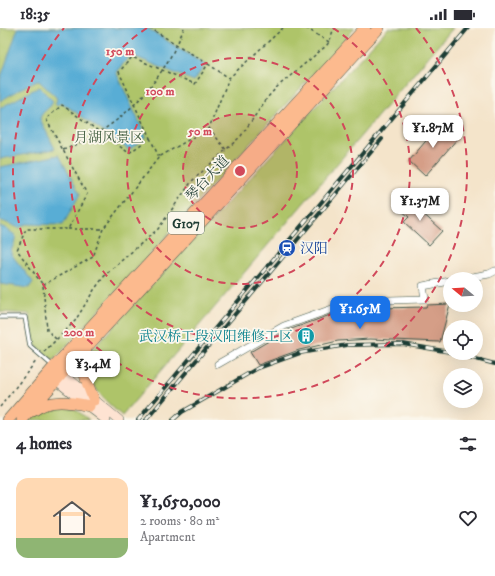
<!DOCTYPE html>
<meta charset="utf-8">
<style>
body{margin:0;font-family:"IM FELL DW Pica","Noto Serif SC",serif;background:#f7f7f7;color:#2b2b33;height:100vh;display:flex;flex-direction:column;font-size:15px;white-space:nowrap}
*{box-sizing:border-box;margin:0}
p{font-size:13px;color:#7c7c81}
.icon{flex:none;width:22px;height:22px;fill:none;stroke:currentColor;stroke-width:2;stroke-linecap:round;stroke-linejoin:round}
.map{position:relative;height:392px;overflow:hidden}
.details{display:flex;flex-direction:column;background:#fff;flex:1}
.details>*{flex:none}
.needle{width:26px;rotate:288deg}
.tools{position:absolute;left:443px;top:244px;display:grid;gap:8px}
.tools a{display:grid;place-items:center;width:40px;height:40px;border-radius:50%;background:#fff;box-shadow:0 4px 16px #0002;font-size:20px}
.price{position:absolute;translate:-50% -34px;padding:0 9px;border-radius:8px;background:#fff;color:#222;font-size:13px;line-height:26px;filter:drop-shadow(0 1px 2px #0008)}
.price::after{content:'';position:absolute;left:50%;top:24px;width:12px;height:9px;margin-left:-6px;background:inherit;clip-path:polygon(0 0,100% 0,50% 100%)}
.price.on{background:#1a73e8;color:#fff}
ul{padding:0;list-style:none}
li{display:flex;align-items:center;gap:12px;height:100px;padding:0 16px}
li span{display:grid;place-items:center;flex:none;width:112px;height:80px;border-radius:12px;color:#555}
li>.icon{margin-inline-start:auto}
span .icon{width:48px;height:48px;fill:#fffc;stroke-width:1}
li b{font-size:17px}
h2{display:flex;justify-content:space-between;align-items:center;height:48px;padding:0 16px;font-size:17px}
.status{display:flex;justify-content:space-between;align-items:center;height:28px;padding:0 20px;background:#fff;direction:ltr}
.status svg{height:11px;fill:currentColor}
.map>svg:first-child{display:block}
.green{fill:#aec469;stroke:#66804e}
.water{fill:#59add5;stroke:#3c7584}
.building{fill:#d59e87}
.lines{fill:none;stroke-linecap:round;stroke-linejoin:round}
.service-casing{stroke:#3f564a;stroke-width:5}
.minor-casing{stroke:#3f564a;stroke-width:8}
.secondary-casing{stroke:#3f564a;stroke-width:10}
.trunk-casing{stroke:#3f564a;stroke-width:12}
.path{stroke:#3f564a;stroke-width:1.5;stroke-dasharray:3 3;stroke-linecap:butt}
.service{stroke:#fff;stroke-width:3.5}
.minor{stroke:#fff;stroke-width:7}
.secondary{stroke:#fee3d2;stroke-width:9}
.trunk{stroke:#fcba8e;stroke-width:11}
.rail-casing{stroke:#1f3d34;stroke-width:4}
.rail{stroke:#fbf7ec;stroke-width:2.5;stroke-dasharray:8;stroke-linecap:butt}
.ring{fill:none;stroke:#d1495b;stroke-width:2;stroke-dasharray:7 5}
.labels{text-anchor:middle;stroke-width:3.5;stroke-linejoin:round;paint-order:stroke}
.shield{fill:#fbf7ec;stroke:#61756b;stroke-width:1}
.shield-label{font-size:13px;font-weight:bold;fill:#1f3d34}
.park-label{font-size:14px;fill:#435f41;stroke:#fbf7ec}
.street-label{font-size:14px;fill:#1f3d34;stroke:#fbf7ec}
.transit-label{font-size:14px;fill:#164399;stroke:#fbf7ec;text-anchor:start}
.culture-label{font-size:14px;fill:#0d838f;stroke:#fbf7ec;text-anchor:end}
.centre{fill:#d1495b;stroke:#fbf7ec;stroke-width:2}
.ring-label{font-size:12px;text-anchor:middle;font-weight:bold;fill:#d1495b;stroke:#fbf7ec;stroke-width:3.5;stroke-linejoin:round;paint-order:stroke}
</style>
<div class="status"><b>18:35</b><svg viewBox="0 0 49 12"><path d="M0 12V9h3v3zM5 12V6h3v6zM10 12V3h3v9zM15 12V0h3v12zM26 1h20v11H26zM47 4h2v5h-2z"/></svg></div>
<div class="map">
<svg width="495" height="392" viewBox="0 0 495 392">
<rect width="100%" height="100%" fill="#fbf7ec"/>
<filter id="ink" filterUnits="userSpaceOnUse"><feTurbulence type="fractalNoise" baseFrequency=".025" numOctaves="2"/><feDisplacementMap in="SourceGraphic" scale="8" xChannelSelector="R" yChannelSelector="G"/><feConvolveMatrix kernelMatrix="1 2 1 2 8 2 1 2 1" color-interpolation-filters="sRGB"/></filter>
<filter id="wash" filterUnits="userSpaceOnUse"><feTurbulence type="fractalNoise" baseFrequency=".012" numOctaves="4" result="noise"/><feDisplacementMap in="SourceGraphic" scale="16" xChannelSelector="R" yChannelSelector="G"/><feGaussianBlur stdDeviation="0.9" result="paint"/><feColorMatrix in="noise" values="0 0 0 0 0 0 0 0 0 0 0 0 0 0 0 0 0 1.4 0 .05"/><feComposite in="paint" operator="in"/></filter>
<g filter="url(#wash)">
<rect width="100%" height="100%" fill="#f4e4ca"/>
<!-- green -->
<path class="green" d="M0,0H355L53,333L34,316L29,286L0,284Z
M388,0H453L122,388C106,373 90,361 89,338C89,332 89,328 91,323Z
M51,378L74,380L89,392H29L33,387Z"/>
<!-- water -->
<path class="water" d="M18,0H147L205,37L194,53L131,27L116,44L146,109L129,122L64,76L61,75L58,77L55,75L57,72L56,69L39,53L31,55L0,73V52Z
M39,59L53,73C51,81 41,83 40,91L55,121L0,131V80Z
M59,127L80,166L63,197L26,196L19,200L0,192V139Z
M0,198L5,200L15,207C17,213 11,219 11,226L33,254L29,260L0,256Z"/>
<g id="blocks">
<!-- building -->
<path class="building" d="M441,95L458,110L425,148L409,133Z
M406,170L442,203L429,217L404,194L409,189L398,179Z
M450,276L440,314L370,311L338,313L299,322L258,337L250,324L286,303L333,286L364,281V284L380,280L426,279L427,277Z"/>
</g>
</g>
<g filter="url(#ink)">
<use href="#blocks" fill-opacity="0" stroke="#3f564a" stroke-width="1"/>
<g class="lines">
<!-- service casing -->
<g class="service-casing">
<path id="service" d="M0,289H25L30,318L53,338"/>
</g>
<!-- minor casing -->
<g class="minor-casing">
<path id="minor" d="M461,251L489,246L495,243
M218,336L284,298L332,281L389,272L425,271L423,258L450,253"/>
</g>
<!-- secondary casing -->
<g class="secondary-casing">
<path id="secondary" d="M58,342L119,392
M51,348L106,392"/>
</g>
<!-- trunk casing -->
<g class="trunk-casing">
<path id="trunk" d="M86,321C81,340 86,354 94,372
M33,383C50,370 70,374 89,378
M8,392L54,339L365,0
M22,392L62,346L379,0"/>
</g>
<!-- path -->
<path class="path" d="M306,0L329,14
M208,36L229,50L283,0
M209,100L227,123
M150,110L159,129
M63,122C120,101 162,56 184,0
M68,201H102
M43,257L93,229L103,201L159,129L209,100L229,50
M56,311L47,302L43,257L17,222L26,201H68L87,166L46,91L62,77L129,125L150,110L119,44L132,29L195,56L208,36L150,0
M44,324L75,293L94,262L106,246L158,201L192,153L241,108L268,69L277,59L326,18C333,10 330,6 335,0
M0,379L37,332"/>
<!-- service -->
<use href="#service" class="service"/>
<!-- minor -->
<use href="#minor" class="minor"/>
<!-- secondary -->
<use href="#secondary" class="secondary"/>
<!-- trunk -->
<use href="#trunk" class="trunk"/>
<!-- rail casing -->
<g class="rail-casing">
<path id="rail" d="M453,325L495,336
M138,392L468,0
M146,392L382,111
M173,392L182,384L258,340L300,325L347,317L403,316L450,324"/>
</g>
<!-- rail -->
<use href="#rail" class="rail"/>
</g>
</g>
<!-- distance rings -->
<circle cx="240" cy="143" r="57" fill="#d1495b" fill-opacity=".12"/>
<g class="ring">
<circle cx="240" cy="143" r="57"/>
<circle cx="240" cy="143" r="113"/>
<path d="M333 0A170 170 0 1 1 147 0"/>
<path d="M416 0A227 227 0 1 1 64 0"/>
</g>
<!-- icons -->
<defs>
<g id="station-disc" transform="scale(0.9)"><circle r="9.5" fill="#1a4fb4" stroke="#fbf7ec"/><path d="M-3-6H3Q5-6 5-4V2Q5 4 3 4L4.5 6H3L1.5 4h-3L-3 6H-4.5L-3 4Q-5 4-5 2V-4Q-5-6-3-6ZM-3.5-4v3h7v-3ZM-3.5 1v1.5H-2V1ZM2 1v1.5H3.5V1Z" fill="#fff"/></g>
<g id="building-disc" transform="scale(0.9)"><circle r="9.5" fill="#0f9aa8" stroke="#fbf7ec"/><path d="M-4-6H4V6H1V3H-1V6H-4ZM-2.5-4.3h1.7v1.8h-1.7ZM.8-4.3h1.7v1.8H.8ZM-2.5-1h1.7V.8h-1.7ZM.8-1h1.7V.8H.8Z" fill="#fff"/></g>
</defs>
<g fill-rule="evenodd">
<use href="#station-disc" x="287" y="220"/>
<use href="#building-disc" x="306" y="308"/>
</g>
<g class="labels">
<!-- shield labels -->
<rect class="shield" x="168" y="184" width="36" height="22" rx="3"/>
<g class="shield-label">
<text x="186" y="200">G107</text>
</g>
<!-- park labels -->
<g class="park-label">
<text x="109" y="114">月湖风景区</text>
</g>
<!-- street labels -->
<g class="street-label">
<text transform="translate(207 150) rotate(-47)" y="5">琴台大道</text>
</g>
<!-- transit labels -->
<g class="transit-label">
<text x="300" y="225">汉阳</text>
</g>
<!-- culture labels -->
<g class="culture-label">
<text x="293" y="313">武汉桥工段汉阳维修工区</text>
</g>
</g>
<circle cx="240" cy="143" r="6" class="centre"/>
<g class="ring-label">
<text x="120" y="27">150 m</text>
<text x="160" y="67">100 m</text>
<text x="200" y="107">50 m</text>
<text x="79" y="308">200 m</text>
</g>
</svg>
<div class="tools">
<a><svg class="needle" viewBox="-14 -14 28 28"><path d="M0-13l5 13h-10z" fill="#e53935"/><path d="M0 13l5-13h-10z" fill="#7c7c81"/></svg></a>
<a><svg class="icon" aria-label="locate" viewBox="0 0 24 24"><circle cx="12" cy="12" r="6"/><path d="M12 2v4M12 18v4M2 12h4M18 12h4"/></svg></a>
<a><svg class="icon" aria-label="layers" viewBox="0 0 24 24"><path d="M12 4l9 5-9 5-9-5zM3 14l9 5 9-5"/></svg></a>
</div>
<b class="price" style="left:433px;top:121px">¥1.87M</b>
<b class="price" style="left:420px;top:194px">¥1.37M</b>
<b class="price on" style="left:360px;top:302px">¥1.65M</b>
<b class="price" style="left:93px;top:357px">¥3.4M</b>
</div>
<section class="details">
<h2>4 homes<svg class="icon" aria-label="filters" viewBox="0 0 24 24"><path d="M4 7h16M4 17h16"/><circle cx="9" cy="7" r="2"/><circle cx="15" cy="17" r="2"/></svg></h2>
<ul>
<li><span style="background:linear-gradient(#ffd9b3 75%,#8fb573 0)"><svg class="icon" aria-label="home" viewBox="0 0 24 24"><path d="M3 11l9-7 9 7M6 9v11h12V9"/></svg></span><div><b>¥1,650,000</b><p>2 rooms · 80 m²</p><p>Apartment</p></div><svg class="icon" aria-label="heart" viewBox="0 0 24 24"><path d="M12 20l-8-8c-3-5 5-10 8-4 3-6 11-1 8 4z"/></svg></li>
</ul>
</section>
